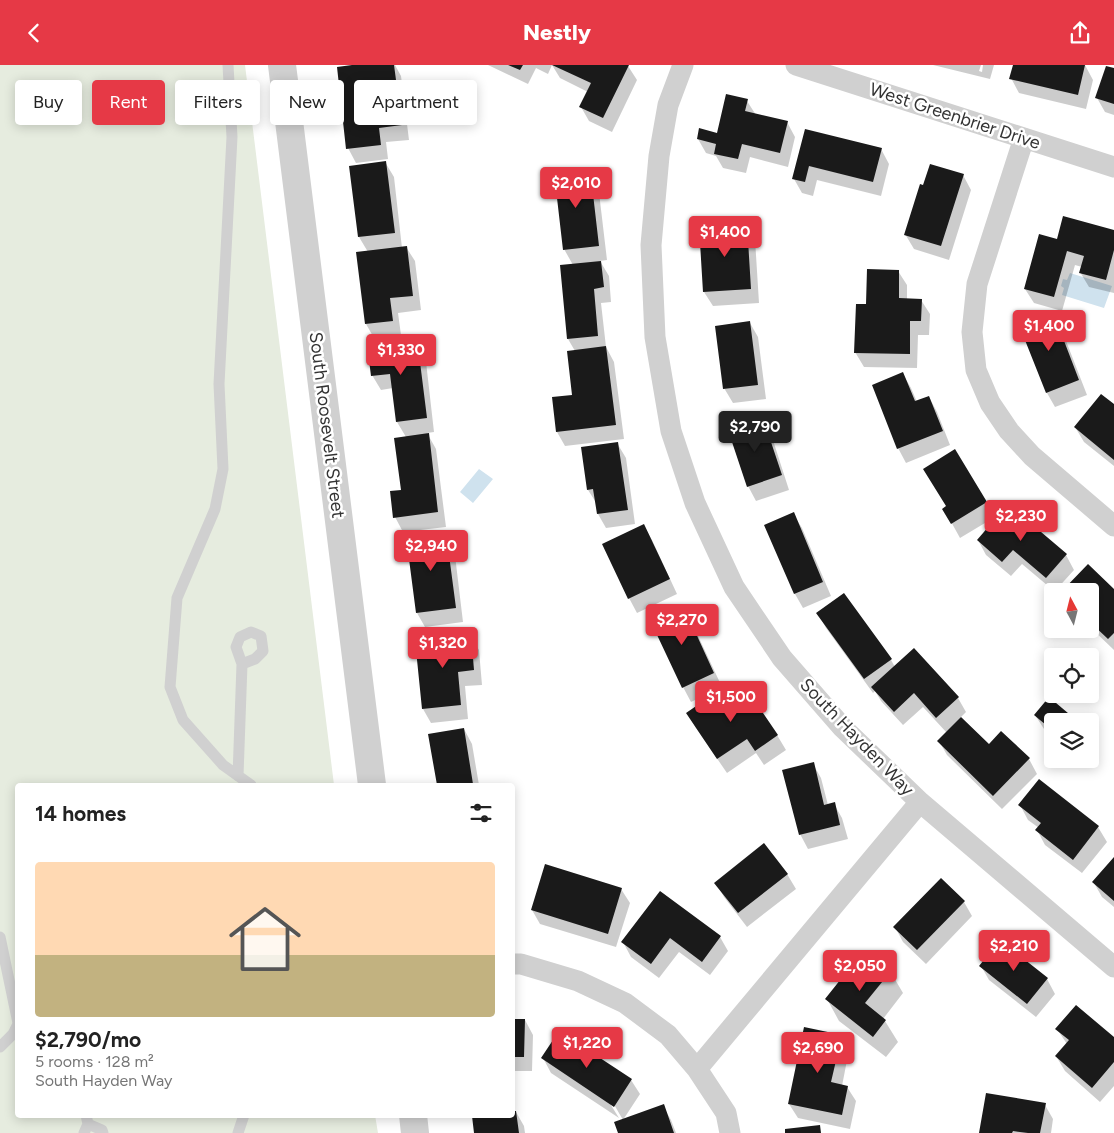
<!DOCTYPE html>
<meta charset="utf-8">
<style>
body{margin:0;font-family:Figtree,sans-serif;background:#f6f6f6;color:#222;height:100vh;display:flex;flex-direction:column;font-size:19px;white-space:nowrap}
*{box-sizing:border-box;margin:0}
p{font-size:16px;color:#767676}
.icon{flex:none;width:28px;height:28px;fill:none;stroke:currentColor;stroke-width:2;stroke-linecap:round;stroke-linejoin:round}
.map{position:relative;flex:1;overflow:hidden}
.sheet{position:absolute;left:15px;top:718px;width:500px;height:335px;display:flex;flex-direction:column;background:#fff;border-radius:5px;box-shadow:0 2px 12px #0003}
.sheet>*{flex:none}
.top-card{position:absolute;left:15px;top:15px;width:500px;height:45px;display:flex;gap:10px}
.needle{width:32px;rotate:353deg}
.controls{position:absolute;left:1044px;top:518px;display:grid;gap:10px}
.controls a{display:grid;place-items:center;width:55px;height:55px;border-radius:5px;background:#fff;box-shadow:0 2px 12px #0003;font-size:25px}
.price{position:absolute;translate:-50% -42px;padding:0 11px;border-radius:5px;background:#e63946;color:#fff;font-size:16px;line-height:32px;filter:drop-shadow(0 1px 2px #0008)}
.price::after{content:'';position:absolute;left:50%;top:30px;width:15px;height:11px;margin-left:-8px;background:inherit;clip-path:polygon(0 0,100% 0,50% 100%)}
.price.on{background:#222;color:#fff}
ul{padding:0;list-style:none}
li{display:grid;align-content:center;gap:10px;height:265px;padding:0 20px}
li+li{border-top:1px solid #e0e0e0}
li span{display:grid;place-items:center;height:155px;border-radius:5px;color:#555}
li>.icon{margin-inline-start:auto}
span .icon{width:90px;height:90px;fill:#fffc;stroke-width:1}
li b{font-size:21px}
h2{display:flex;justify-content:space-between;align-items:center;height:60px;padding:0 20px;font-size:21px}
.tag{padding:0 18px;border-radius:5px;background:#fff;box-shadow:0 2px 12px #0003;font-size:18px;line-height:45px}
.tag.on{background:#e63946;color:#fff}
header{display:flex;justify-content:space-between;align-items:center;height:65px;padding:0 20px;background:#e63946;color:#fff;font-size:22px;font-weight:800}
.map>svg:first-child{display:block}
.green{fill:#e6ecdf}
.water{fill:#cfe2ee}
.shadow{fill:#0003}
.building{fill:#1a1a1a}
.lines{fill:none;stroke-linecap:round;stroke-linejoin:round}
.service{stroke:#d0d0d0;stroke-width:11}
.minor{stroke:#d0d0d0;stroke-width:21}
.tertiary{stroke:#d0d0d0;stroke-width:28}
.labels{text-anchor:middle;stroke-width:5;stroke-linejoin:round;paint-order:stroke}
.street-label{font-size:18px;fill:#333;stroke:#fff}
</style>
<header><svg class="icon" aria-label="back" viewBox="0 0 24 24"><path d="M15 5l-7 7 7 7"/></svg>Nestly<svg class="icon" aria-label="share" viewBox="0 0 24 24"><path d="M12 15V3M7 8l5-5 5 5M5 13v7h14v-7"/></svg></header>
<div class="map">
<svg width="1114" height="1068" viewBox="0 0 1114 1068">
<rect width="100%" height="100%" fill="#fff"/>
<!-- green -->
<path class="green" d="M0,0H245L334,720H18V1050H375L378,1068H0Z"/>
<!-- water -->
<path class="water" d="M1070,208L1112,221L1104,243L1062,230L1064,223L1061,221L1063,214L1067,215Z
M479,404L493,414L473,438L460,427Z"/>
<!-- shadow -->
<path class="shadow" d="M363,0H395L401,11L409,75L386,77L388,94L356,98L348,83Z
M488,0H627L628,1L637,15L612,67L589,56L581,42L588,27L560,13L552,0L548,9L536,3L528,19Z
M933,0H981L979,6L982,7L983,0H994L990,14Z
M1014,0H1085L1093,15L1086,44L1019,28L1011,13Z
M1114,4V50L1105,47L1097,33Z
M747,36L756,50L787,57L795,72L788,102L750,92L746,108L723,103L716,91L706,88L698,74L718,69Z
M806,66L881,84L889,99L881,131L817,115L813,131L802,128L794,114Z
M385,97L394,112L402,183L406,182L415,196L421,245L398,248L401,270L374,273L366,259L368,187L359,172Z
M590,104L598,119L607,195L600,196L609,211L611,237L601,238L606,282L614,297L624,374L565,381L557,367L553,333L573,331L575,286L568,274L561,201L573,200L564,184Z
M963,110L971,125L949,195L914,184L905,169Z
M747,160L755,174L759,238L713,241L704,227Z
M1114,167V228L1089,222L1080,207L1082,202L1075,200L1062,246L1034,238L1025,224L1058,175Z
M898,206L907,220V234L921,235L930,249L929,270H918L917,303L864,302L855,287L867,241Z
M1052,248L1061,263L1087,330L1055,342L1047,328L1020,261Z
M750,258L758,272L766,334L733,338L724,323Z
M416,274L425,288L434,367L427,368L436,384L446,462L403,467L395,452L402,426L406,372L397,357L393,323L381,325L372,310Z
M903,309L911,323L917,337L929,332L937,347L950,380L906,398L898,383Z
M1114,341V401L1084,377L1075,362Z
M763,355L771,369L789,425L756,436L748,421Z
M617,378L626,393L635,459L606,463L598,449L597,439L588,425Z
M986,437L995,452L960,473L944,444Z
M793,449L802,463L831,531L803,543L795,529L766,461Z
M644,461L652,475L677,529L637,548L629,533Z
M446,468L454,482L463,557L425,562L417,548Z
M978,475L1066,490L1074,505L1055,526H1054L1022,499L1011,511L986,490Z
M1088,501L1114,526V585L1090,562V526H1064Z
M683,541L691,556L722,622L691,637L683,622Z
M818,548L891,595L895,602L958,633L966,647L960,653L989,681L1029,694L1037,709L1002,744L947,690L939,676L947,668L923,642L903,660L881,636L875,626L873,628L826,563Z
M470,570L479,585L482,620L465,621L468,654L431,658L423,644Z
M737,643L777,670L786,685L764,700L756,688L727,708L696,663L687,648Z
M1035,650L1074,655L1075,656H1052V671L1044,664Z
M464,664L472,679L479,720H438L430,670Z
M813,699L821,713L828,740L834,739L842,753L848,774L808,784L800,769Z
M1039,716L1098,762L1107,777L1082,808L1045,780L1037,765L1039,763L1028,755L1020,740Z
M1114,794V842L1102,832L1094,818Z
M787,809L796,824L747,862L724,832L716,818Z
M621,824L630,838L616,882L540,859L532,845Z
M661,827L720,872L728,886L710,910L679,887L659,913L631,892L623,877Z
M964,837L972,851L926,899L903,877L895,862Z
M981,901L1047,914L1055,929L1036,952L989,915Z
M890,906L903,928L883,954L885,956L898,977L886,992L839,956L827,934Z
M512,955H525L533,970L532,1006H512Z
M1057,964L1114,974V1021L1100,1037L1065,1006L1056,991L1067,979Z
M841,971L849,985L842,1021L847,1022L856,1036L850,1064L798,1053L789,1039Z
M543,993L631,1015L640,1029L623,1055L612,1036L609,1037L619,1053L551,1008Z
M1045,1040L1053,1054L1051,1068H980Z
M663,1041L671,1055L676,1068H620Z
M516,1047L524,1061L525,1068H475L474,1052L491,1050H512Z"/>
<!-- building -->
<path class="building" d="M352,0H394L402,60L379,63L381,80L346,84L337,2Z
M508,0H523L520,5Z
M552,0H629L603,53L579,42L591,18Z
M1013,0H1085L1078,30L1009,14Z
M1106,1L1114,3V39L1095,33Z
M726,29L748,34L745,46L788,56L780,88L742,79L738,94L714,89L716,79L697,74L699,63L717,68Z
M805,64L882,83L873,117L809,101L805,117L792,114Z
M386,96L395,168L358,172L349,101Z
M930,99L964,109L941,181L904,170L920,119L923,120Z
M590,103L599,181L563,185L554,107Z
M1063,151L1114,165V185L1106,215L1079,208L1084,191L1067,186L1054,232L1024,224L1039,169L1057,174Z
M747,159L751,224L703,227L699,161Z
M407,181L413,231L390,233L393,256L365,259L356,187Z
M601,196L604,222L594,224L598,271L567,274L560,200Z
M867,204L899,205V233L922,234L921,256H910V289L854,288L856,239H866Z
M1053,247L1079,315L1046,328L1019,260Z
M750,256L758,320L723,324L715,261Z
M417,273L427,353L396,357L390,309L371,311L367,279Z
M606,281L616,360L556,367L552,332L572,330L567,286Z
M903,307L915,336L929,331L943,366L897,384L872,320Z
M1101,329L1114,339V395L1074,362Z
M763,353L782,410L747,422L728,365Z
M429,368L438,447L393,453L390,426L401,425L394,373Z
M618,377L628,445L597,449L593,424L587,425L581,382Z
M955,384L987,437L951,459L942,444L946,441L923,404Z
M1008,439L1067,489L1046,513L1013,485L1002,497L977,475Z
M794,447L823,517L794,529L764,460Z
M644,459L670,514L628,534L602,479Z
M446,467L456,543L416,548L406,471Z
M1088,499L1114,524V568L1108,574L1090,557V526H1062Z
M844,528L892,594L864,614L816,548Z
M683,540L714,608L682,623L650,555Z
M471,569L474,605L458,607L461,640L422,644L415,575Z
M914,583L959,632L936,653L914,628L894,647L871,622Z
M724,622L738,642L752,632L778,670L755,686L747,674L717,694L686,648Z
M1049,632L1075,654L1073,656H1052V665L1034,650Z
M961,652L989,679L1001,666L1030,693L993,731L937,676Z
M464,663L473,719L437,720L428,669Z
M814,697L824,740L835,737L840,760L799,770L782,705Z
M1039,714L1099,761L1073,795L1035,765L1041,758L1018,740Z
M764,778L788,809L738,848L714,818Z
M1114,792V836L1092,817Z
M545,799L622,823L608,869L531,845Z
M941,813L965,836L917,885L893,862Z
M660,826L721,871L702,897L670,873L651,899L621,877Z
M1000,875L1048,913L1027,939L979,901Z
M864,885L891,906L865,938L886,955L873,972L825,934Z
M1076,940L1114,972V997L1092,1023L1055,991L1069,975L1055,964Z
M512,954H525L524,992H512Z
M804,962L842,970L831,1017L848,1021L842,1050L788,1039Z
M559,966L632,1014L614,1042L541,993Z
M986,1028L1046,1038L1040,1068H1028L1013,1066L1012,1068H979Z
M664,1039L674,1068H618L614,1057Z
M512,1046H516L519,1068H474L472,1051L512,1050Z
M820,1060L821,1068H785V1064Z"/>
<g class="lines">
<!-- service -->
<path class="service" d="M228,0L232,72L219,319L223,404L215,444L177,533L170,622L183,655L223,700L251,720
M238,711L242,599L255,594L263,586L261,571L251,567L240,572L236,582L242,599
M0,872L18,958
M0,982L13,969L18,959
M88,1059L102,1065L103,1068
M84,1068L88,1059L86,1050
M238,1068L244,1050"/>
<!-- minor -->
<path class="minor" d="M683,0L668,40L659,91L651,180L655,272L671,366L695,438L734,522L782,593L843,663L920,737L1114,902
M796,0L1114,102
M1024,73L977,219L972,267L976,305L990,338L1009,366L1032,391L1114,461
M512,899H521L578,916L625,938L668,970L697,1004L726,1048L730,1068
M697,1004L920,737"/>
<!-- tertiary -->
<path class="tertiary" d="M282,0L372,720
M413,1050L415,1068"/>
</g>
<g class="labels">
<!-- street labels -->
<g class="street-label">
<text transform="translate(955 51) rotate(18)" y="6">West Greenbrier Drive</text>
<text transform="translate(327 360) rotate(83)" y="6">South Roosevelt Street</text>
<text transform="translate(857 672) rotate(46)" y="6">South Hayden Way</text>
</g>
</g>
</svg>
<div class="controls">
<a><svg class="needle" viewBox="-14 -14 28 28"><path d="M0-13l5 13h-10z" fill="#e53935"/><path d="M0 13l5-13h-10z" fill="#767676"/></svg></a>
<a><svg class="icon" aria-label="locate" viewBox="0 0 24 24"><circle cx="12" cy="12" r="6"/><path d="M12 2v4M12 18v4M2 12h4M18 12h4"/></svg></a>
<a><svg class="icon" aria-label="layers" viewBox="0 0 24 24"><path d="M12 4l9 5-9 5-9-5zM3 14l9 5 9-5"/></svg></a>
</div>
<b class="price" style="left:576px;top:144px">$2,010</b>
<b class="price" style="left:725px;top:193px">$1,400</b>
<b class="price" style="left:1049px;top:287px">$1,400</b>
<b class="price" style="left:401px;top:311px">$1,330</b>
<b class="price on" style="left:755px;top:388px">$2,790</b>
<b class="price" style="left:1021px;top:477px">$2,230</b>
<b class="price" style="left:431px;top:507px">$2,940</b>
<b class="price" style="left:682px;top:581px">$2,270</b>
<b class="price" style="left:443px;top:604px">$1,320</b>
<b class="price" style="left:731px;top:658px">$1,500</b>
<b class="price" style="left:1014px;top:907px">$2,210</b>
<b class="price" style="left:860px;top:927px">$2,050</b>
<b class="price" style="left:587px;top:1004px">$1,220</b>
<b class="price" style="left:818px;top:1009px">$2,690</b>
<div class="top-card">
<a class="tag">Buy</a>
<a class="tag on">Rent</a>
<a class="tag">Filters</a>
<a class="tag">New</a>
<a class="tag">Apartment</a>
</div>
<section class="sheet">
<h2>14 homes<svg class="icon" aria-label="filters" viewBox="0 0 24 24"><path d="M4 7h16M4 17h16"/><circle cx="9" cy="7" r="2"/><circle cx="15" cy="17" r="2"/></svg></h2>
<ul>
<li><span style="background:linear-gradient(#ffd9b3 60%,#c2b280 0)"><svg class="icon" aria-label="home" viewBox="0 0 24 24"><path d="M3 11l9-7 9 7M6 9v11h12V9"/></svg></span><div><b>$2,790/mo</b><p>5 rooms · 128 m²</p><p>South Hayden Way</p></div></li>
</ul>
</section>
</div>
